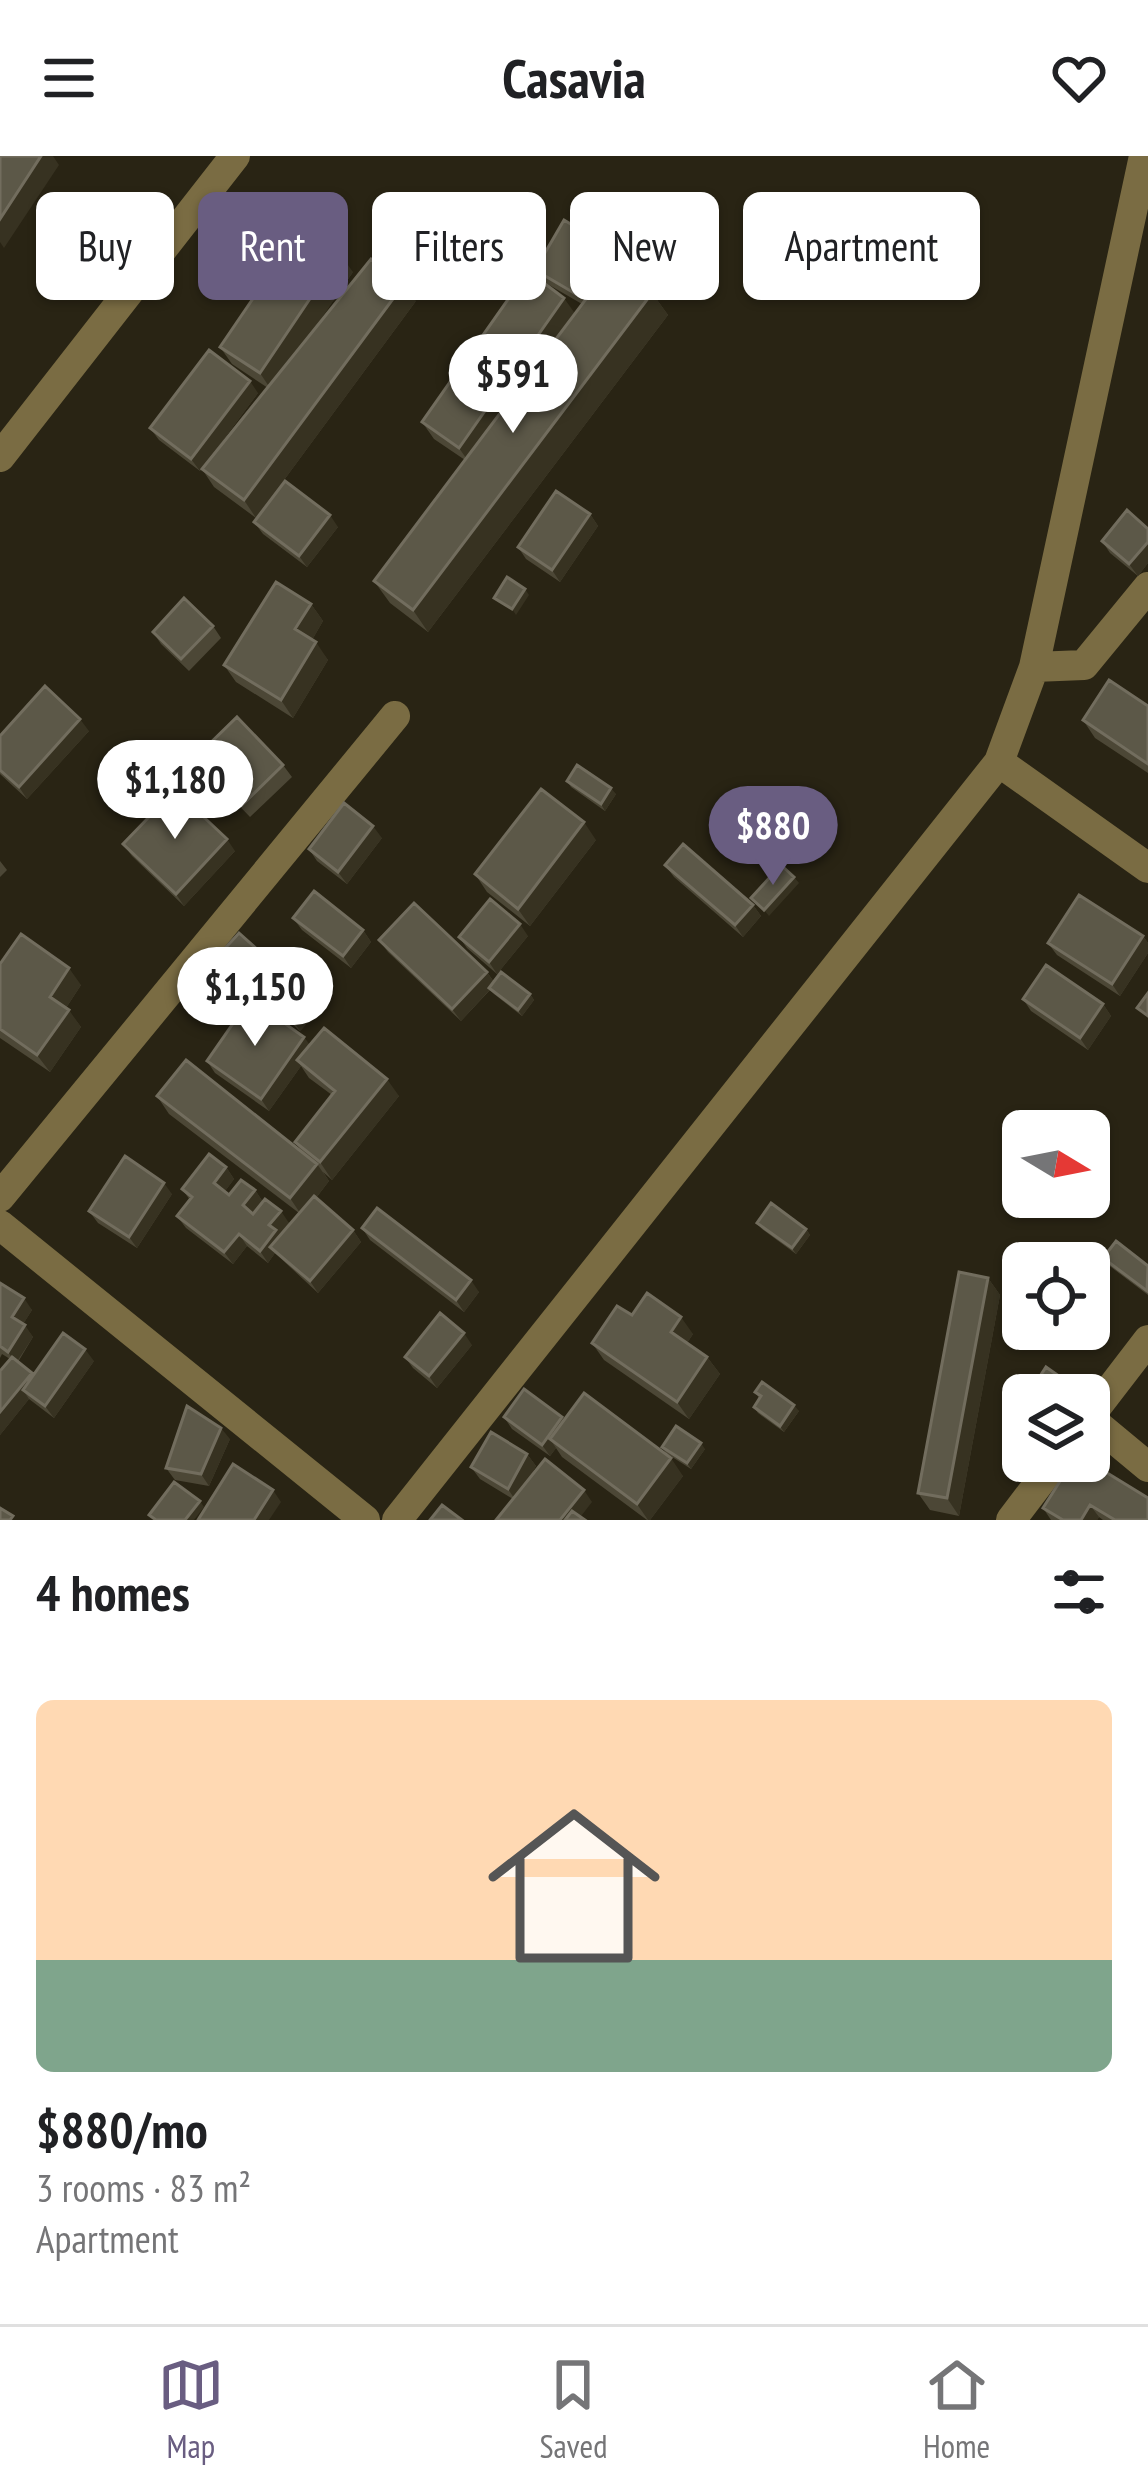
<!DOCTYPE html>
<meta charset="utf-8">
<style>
body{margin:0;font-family:"PT Sans Narrow",sans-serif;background:#f2f2f2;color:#202124;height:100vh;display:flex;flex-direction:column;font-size:45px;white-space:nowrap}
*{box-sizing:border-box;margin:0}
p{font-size:39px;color:#757577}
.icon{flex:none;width:66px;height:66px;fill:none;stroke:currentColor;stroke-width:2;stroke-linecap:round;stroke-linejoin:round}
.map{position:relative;height:1364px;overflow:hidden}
.side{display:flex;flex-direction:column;background:#fff;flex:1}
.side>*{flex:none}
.hud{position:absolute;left:36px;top:36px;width:1077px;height:108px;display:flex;gap:24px}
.needle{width:78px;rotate:100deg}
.fabs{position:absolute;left:1002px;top:954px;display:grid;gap:24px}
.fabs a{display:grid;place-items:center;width:108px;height:108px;border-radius:18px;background:#fff;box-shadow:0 3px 9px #0004;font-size:60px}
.price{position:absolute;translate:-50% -102px;padding:0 27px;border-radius:42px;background:#fff;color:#222;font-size:39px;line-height:78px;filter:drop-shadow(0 3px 6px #0008)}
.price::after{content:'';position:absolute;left:50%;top:72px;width:36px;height:27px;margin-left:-18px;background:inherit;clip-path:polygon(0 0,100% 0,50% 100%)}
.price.current{background:#695d81;color:#fff}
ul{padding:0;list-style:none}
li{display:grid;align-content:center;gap:24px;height:636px;padding:0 36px}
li+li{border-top:3px solid #e0e0e0}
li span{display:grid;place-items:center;height:372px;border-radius:18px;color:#555}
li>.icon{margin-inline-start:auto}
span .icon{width:216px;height:216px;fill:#fffc;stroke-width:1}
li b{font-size:51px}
h2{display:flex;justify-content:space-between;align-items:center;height:144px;padding:0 36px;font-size:51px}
.chip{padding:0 42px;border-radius:18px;background:#fff;box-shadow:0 3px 9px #0004;font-size:42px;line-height:108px}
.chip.current{background:#695d81;color:#fff}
header{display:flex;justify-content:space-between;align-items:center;height:156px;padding:0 36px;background:#fff;font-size:54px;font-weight:600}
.dock{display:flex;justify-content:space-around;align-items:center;height:168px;border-top:3px solid #e0e0e0;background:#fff;font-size:33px;color:#757577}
.dock a{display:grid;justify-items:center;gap:6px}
.dock .current{color:#695d81}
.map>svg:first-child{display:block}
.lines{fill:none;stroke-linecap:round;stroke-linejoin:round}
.minor{stroke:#7a6c43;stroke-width:30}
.wall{fill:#4c4736}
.shaded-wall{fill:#373221}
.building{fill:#5c5848;stroke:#726d5e;stroke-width:3}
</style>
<header><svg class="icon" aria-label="menu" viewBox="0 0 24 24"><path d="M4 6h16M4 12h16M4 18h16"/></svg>Casavia<svg class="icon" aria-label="heart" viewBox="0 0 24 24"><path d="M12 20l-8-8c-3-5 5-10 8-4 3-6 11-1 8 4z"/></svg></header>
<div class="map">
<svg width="1148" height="1364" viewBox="0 0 1148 1364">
<rect width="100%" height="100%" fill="#292414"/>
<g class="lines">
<!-- minor -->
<path class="minor" d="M1144,0L1034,511L999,606L1148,712
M0,301L235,0
M1034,511L1084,509L1148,431
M0,1041L395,560
M0,1069L365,1364
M1089,1261L1148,1184
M1089,1262L1148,1311
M397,1364L999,606
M1011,1364L1056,1305"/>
</g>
<!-- wall -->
<path class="wall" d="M610,92L618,103L615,109L652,137L668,159L428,476L390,447L374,425L465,304L434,283L422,266L575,158L582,148L544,126L535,114Z
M353,116L305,185L416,145L256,362L214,331L202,313L268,232L232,208L220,191Z
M258,237L200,315L159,284L150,272Z
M590,358L598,370L560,426L526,403L518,391Z
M254,366L338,371L307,411L263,378Z
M1148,373V407L1138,420L1110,397L1102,385Z
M311,448L323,465L312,484L328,504L293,562L236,526L224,509Z
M213,470L221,482L189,515L161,488L153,476Z
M1148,550V617L1095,582L1083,564Z
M89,575L27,643L0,618V580Z
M196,601L283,609L292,621L250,661L204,613Z
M567,625L616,638L605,655L571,631Z
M382,682L347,728L317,705L309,693Z
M596,684L530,770L487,736L475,718Z
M123,688L235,695L184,750L132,700Z
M0,705L7,714L0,721Z
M665,709L753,749L761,760L743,781L674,721Z
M293,762L363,774L371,786L351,812L302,774Z
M239,777L319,854L300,875L252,831L231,855L207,833L199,821Z
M528,780L497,818L467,792L459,781Z
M1143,780L1148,787V797L1120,840L1057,799L1048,787Z
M379,784L487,816L494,826L530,838L534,844L522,860L494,838L490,834L461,865L388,796Z
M0,808L81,829L66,852L81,871L50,916L0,882Z
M1023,843L1103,848L1111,860L1088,894L1031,855Z
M310,889L399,940L332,1024L323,1016L329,1025L316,1042L353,1074L361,1086L318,1137L275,1097L268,1107L247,1090L233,1108L186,1072L177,1060L190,1044L182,1033L226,1011L234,1023L225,1035L229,1039L255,1034L263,1046L289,1067L279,1079L299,1057L169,958L157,940L302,996L295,986L332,939L309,922L301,910L269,955L215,917L207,905Z
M172,1038L137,1092L98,1067L89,1055Z
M757,1067L806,1073L810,1079L796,1098L762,1073Z
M362,1072L479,1136L464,1156L370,1084Z
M1103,1102L1148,1110V1139L1107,1108Z
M988,1122L1000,1139L959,1360L930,1354L918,1337Z
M0,1127L32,1154L23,1168L33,1181L18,1206L33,1219L94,1205L54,1262L29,1243L0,1279V1215L10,1203L2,1198L0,1202Z
M632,1159L693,1178L687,1187L707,1201L720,1218L689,1263L604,1204L592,1187Z
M472,1189L437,1232L413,1212L405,1201Z
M755,1236L799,1255L784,1276L758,1257L754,1251L759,1242Z
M504,1261L564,1264L683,1320L650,1364H647L562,1301L556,1292L550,1300L512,1273Z
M230,1283L209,1330L175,1324L166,1312Z
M662,1291L705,1293L691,1313L666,1297Z
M527,1298L536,1310L527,1325L592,1346L513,1343L480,1323L471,1311Z
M1148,1342V1364H1103L1099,1361L1097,1364H1051L1043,1352Z"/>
<!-- shaded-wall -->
<path class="shaded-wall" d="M41,0H53L59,9L4,92L0,86V63Z
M610,92L618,103L590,153L581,141Z
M340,98L353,116L272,235L260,217Z
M404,128L416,145L256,362L244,344Z
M652,137L668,159L428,476L413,454Z
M564,142L576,159L471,309L459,292Z
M250,225L258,237L200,315L191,303Z
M590,358L598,370L560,426L552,414Z
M330,359L338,371L307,411L299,400Z
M1148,386V407L1138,420L1129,408Z
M525,433L529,439L516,459L512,453Z
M311,448L323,465L308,491L295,473Z
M316,486L328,504L293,562L281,544Z
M80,563L89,575L27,643L19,631Z
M611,632L616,638L605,655L601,648Z
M584,666L596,684L530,770L518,753Z
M373,670L382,682L347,728L338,716Z
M227,683L235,695L184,750L176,738Z
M794,721L799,727L769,760L764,754Z
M753,749L761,760L743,781L735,769Z
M520,768L528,780L497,818L489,806Z
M363,774L371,786L351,812L343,800Z
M1143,780L1148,787V797L1120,840L1112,828Z
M69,812L81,829L62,858L50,841Z
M487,816L495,828L461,865L452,853Z
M244,819L252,831L231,855L223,843Z
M530,838L534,844L522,860L518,854Z
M311,842L319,854L300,875L292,863Z
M1103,848L1111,860L1088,894L1080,882Z
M69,854L81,871L50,916L37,899Z
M304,881L313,893L297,904L301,910L269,955L261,943Z
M387,923L399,940L332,1024L320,1006Z
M317,1008L329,1025L302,1060L290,1042Z
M226,1011L234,1023L223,1038L214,1027Z
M164,1027L172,1038L137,1092L129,1081Z
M255,1034L263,1046L251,1061L243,1049Z
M281,1055L289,1067L270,1091L275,1097L268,1107L260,1095L269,1069Z
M806,1073L810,1079L796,1098L792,1092Z
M353,1074L361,1086L318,1137L310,1125Z
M239,1078L247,1090L233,1108L224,1096Z
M988,1122L1000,1139L959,1360L947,1342Z
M471,1124L479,1136L464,1156L456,1144Z
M24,1142L32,1154L20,1173L12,1161Z
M681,1161L693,1178L683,1193L671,1176Z
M25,1169L33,1181L16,1207L8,1196Z
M464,1177L472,1189L437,1232L429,1220Z
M85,1193L94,1205L54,1262L45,1250Z
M707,1201L720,1218L689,1263L677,1246Z
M32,1217L40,1229L23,1234L29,1243L0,1279V1256Z
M794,1249L799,1255L784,1276L780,1270Z
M562,1261L570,1273L550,1283L556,1292L550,1300L542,1289Z
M221,1272L230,1283L209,1330L201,1318Z
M701,1287L705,1293L691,1313L687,1307Z
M527,1298L536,1310L516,1345L508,1333Z
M671,1302L683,1320L650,1364H648L637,1348Z
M273,1334L281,1346L269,1364H254Z
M584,1334L592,1346L578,1364H560Z
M200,1345L204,1351L194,1364H185Z
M1090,1349L1099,1361L1097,1364H1081Z"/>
<!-- building -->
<path class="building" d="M0,0H41L0,63Z
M564,64L610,92L581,141L535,114Z
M301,72L340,98L260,217L220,191Z
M371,103L404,128L244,344L202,313Z
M613,107L652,137L413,454L374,425Z
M528,115L564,142L459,292L422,266Z
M209,194L250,225L191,303L150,272Z
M285,325L330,359L299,400L254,366Z
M556,335L590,358L552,414L518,391Z
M1127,354L1148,373V386L1129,408L1102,385Z
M507,421L525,433L512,453L494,442Z
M276,426L311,448L295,473L316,486L281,544L224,509Z
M184,442L213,470L181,503L153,476Z
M1109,524L1148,550V608L1083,564Z
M45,530L80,563L19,631L0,614V580Z
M237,561L283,609L242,649L196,601Z
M577,609L611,632L601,648L567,625Z
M541,633L584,666L518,753L475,718Z
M175,634L227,683L176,738L123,688Z
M344,647L373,670L338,716L309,693Z
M683,688L753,749L735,769L665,709Z
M781,709L794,721L764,754L751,742Z
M314,735L363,774L343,800L293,762Z
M1079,739L1143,780L1112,828L1048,787Z
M490,743L520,768L489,806L459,781Z
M414,747L487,816L452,853L379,784Z
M239,777L311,842L292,863L244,819L223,843L199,821Z
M21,778L69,812L50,841L69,854L37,899L0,873V808Z
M1046,809L1103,848L1080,882L1023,843Z
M501,816L530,838L518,854L489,832Z
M1148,837V860L1137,852Z
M250,843L304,881L261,943L207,905Z
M324,872L387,923L320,1006L295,986L335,935L297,904Z
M186,904L317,1008L290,1042L157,940Z
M209,998L226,1011L214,1027L229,1039L241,1024L255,1034L243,1049L253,1058L265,1043L281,1055L269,1069L276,1074L260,1095L239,1078L224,1096L177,1060L192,1041L182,1033Z
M125,1000L164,1027L129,1081L89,1055Z
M314,1040L353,1074L310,1125L270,1091Z
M771,1047L806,1073L792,1092L757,1067Z
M377,1052L471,1124L456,1144L362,1072Z
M1116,1085L1148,1110L1147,1135L1103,1102Z
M959,1116L988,1122L947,1342L918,1337Z
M0,1127L24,1142L12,1161L25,1169L8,1196L0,1190Z
M647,1137L681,1161L671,1176L707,1201L677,1246L592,1187L617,1150L632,1159Z
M440,1157L464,1177L429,1220L405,1201Z
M63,1177L85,1193L45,1250L23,1234Z
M12,1201L32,1217L0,1256V1215Z
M1046,1211L1073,1230L1067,1239H1028Z
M762,1226L794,1249L780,1270L754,1251L761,1240L755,1236Z
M524,1233L562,1261L542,1289L504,1261Z
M584,1237L671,1302L637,1348L550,1283Z
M187,1250L221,1272L201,1318L166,1312Z
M676,1270L701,1287L687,1307L662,1291Z
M491,1276L527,1298L508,1333L471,1311Z
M545,1303L584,1334L560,1364H496Z
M233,1308L273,1334L254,1364H198Z
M1104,1315L1148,1342V1364H1115L1090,1349L1081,1364H1063L1043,1352L1064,1319Z
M174,1326L200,1345L185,1364H156L149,1359Z
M442,1349L462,1364H430Z
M0,1352L13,1360L10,1364H0Z
M572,1355L585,1364H565Z"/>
</svg>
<div class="fabs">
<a><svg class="needle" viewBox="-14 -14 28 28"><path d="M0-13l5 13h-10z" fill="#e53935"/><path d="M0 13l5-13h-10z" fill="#757577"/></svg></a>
<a><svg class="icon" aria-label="locate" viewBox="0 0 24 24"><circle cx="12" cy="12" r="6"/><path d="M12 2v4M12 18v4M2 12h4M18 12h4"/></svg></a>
<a><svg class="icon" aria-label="layers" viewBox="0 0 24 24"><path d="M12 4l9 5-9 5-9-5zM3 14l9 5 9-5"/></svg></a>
</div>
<b class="price" style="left:513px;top:280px">$591</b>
<b class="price" style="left:175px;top:686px">$1,180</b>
<b class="price current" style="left:773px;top:732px">$880</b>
<b class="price" style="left:255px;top:893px">$1,150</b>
<div class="hud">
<a class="chip">Buy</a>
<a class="chip current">Rent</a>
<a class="chip">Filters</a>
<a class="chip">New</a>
<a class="chip">Apartment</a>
</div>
</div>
<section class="side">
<h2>4 homes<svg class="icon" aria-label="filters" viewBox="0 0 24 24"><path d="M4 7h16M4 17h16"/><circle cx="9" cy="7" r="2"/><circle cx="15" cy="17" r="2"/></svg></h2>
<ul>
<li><span style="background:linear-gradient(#ffd9b3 70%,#7fa58c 0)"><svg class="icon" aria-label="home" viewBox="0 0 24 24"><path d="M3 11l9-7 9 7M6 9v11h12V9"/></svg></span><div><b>$880/mo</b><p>3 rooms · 83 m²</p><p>Apartment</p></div></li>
</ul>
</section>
<nav class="dock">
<a class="current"><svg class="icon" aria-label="map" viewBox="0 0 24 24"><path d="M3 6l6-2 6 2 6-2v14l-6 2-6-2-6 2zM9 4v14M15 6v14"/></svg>Map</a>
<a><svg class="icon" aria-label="saved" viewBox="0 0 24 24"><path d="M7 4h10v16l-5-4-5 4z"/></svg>Saved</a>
<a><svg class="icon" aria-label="home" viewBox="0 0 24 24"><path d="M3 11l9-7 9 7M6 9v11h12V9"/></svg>Home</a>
</nav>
